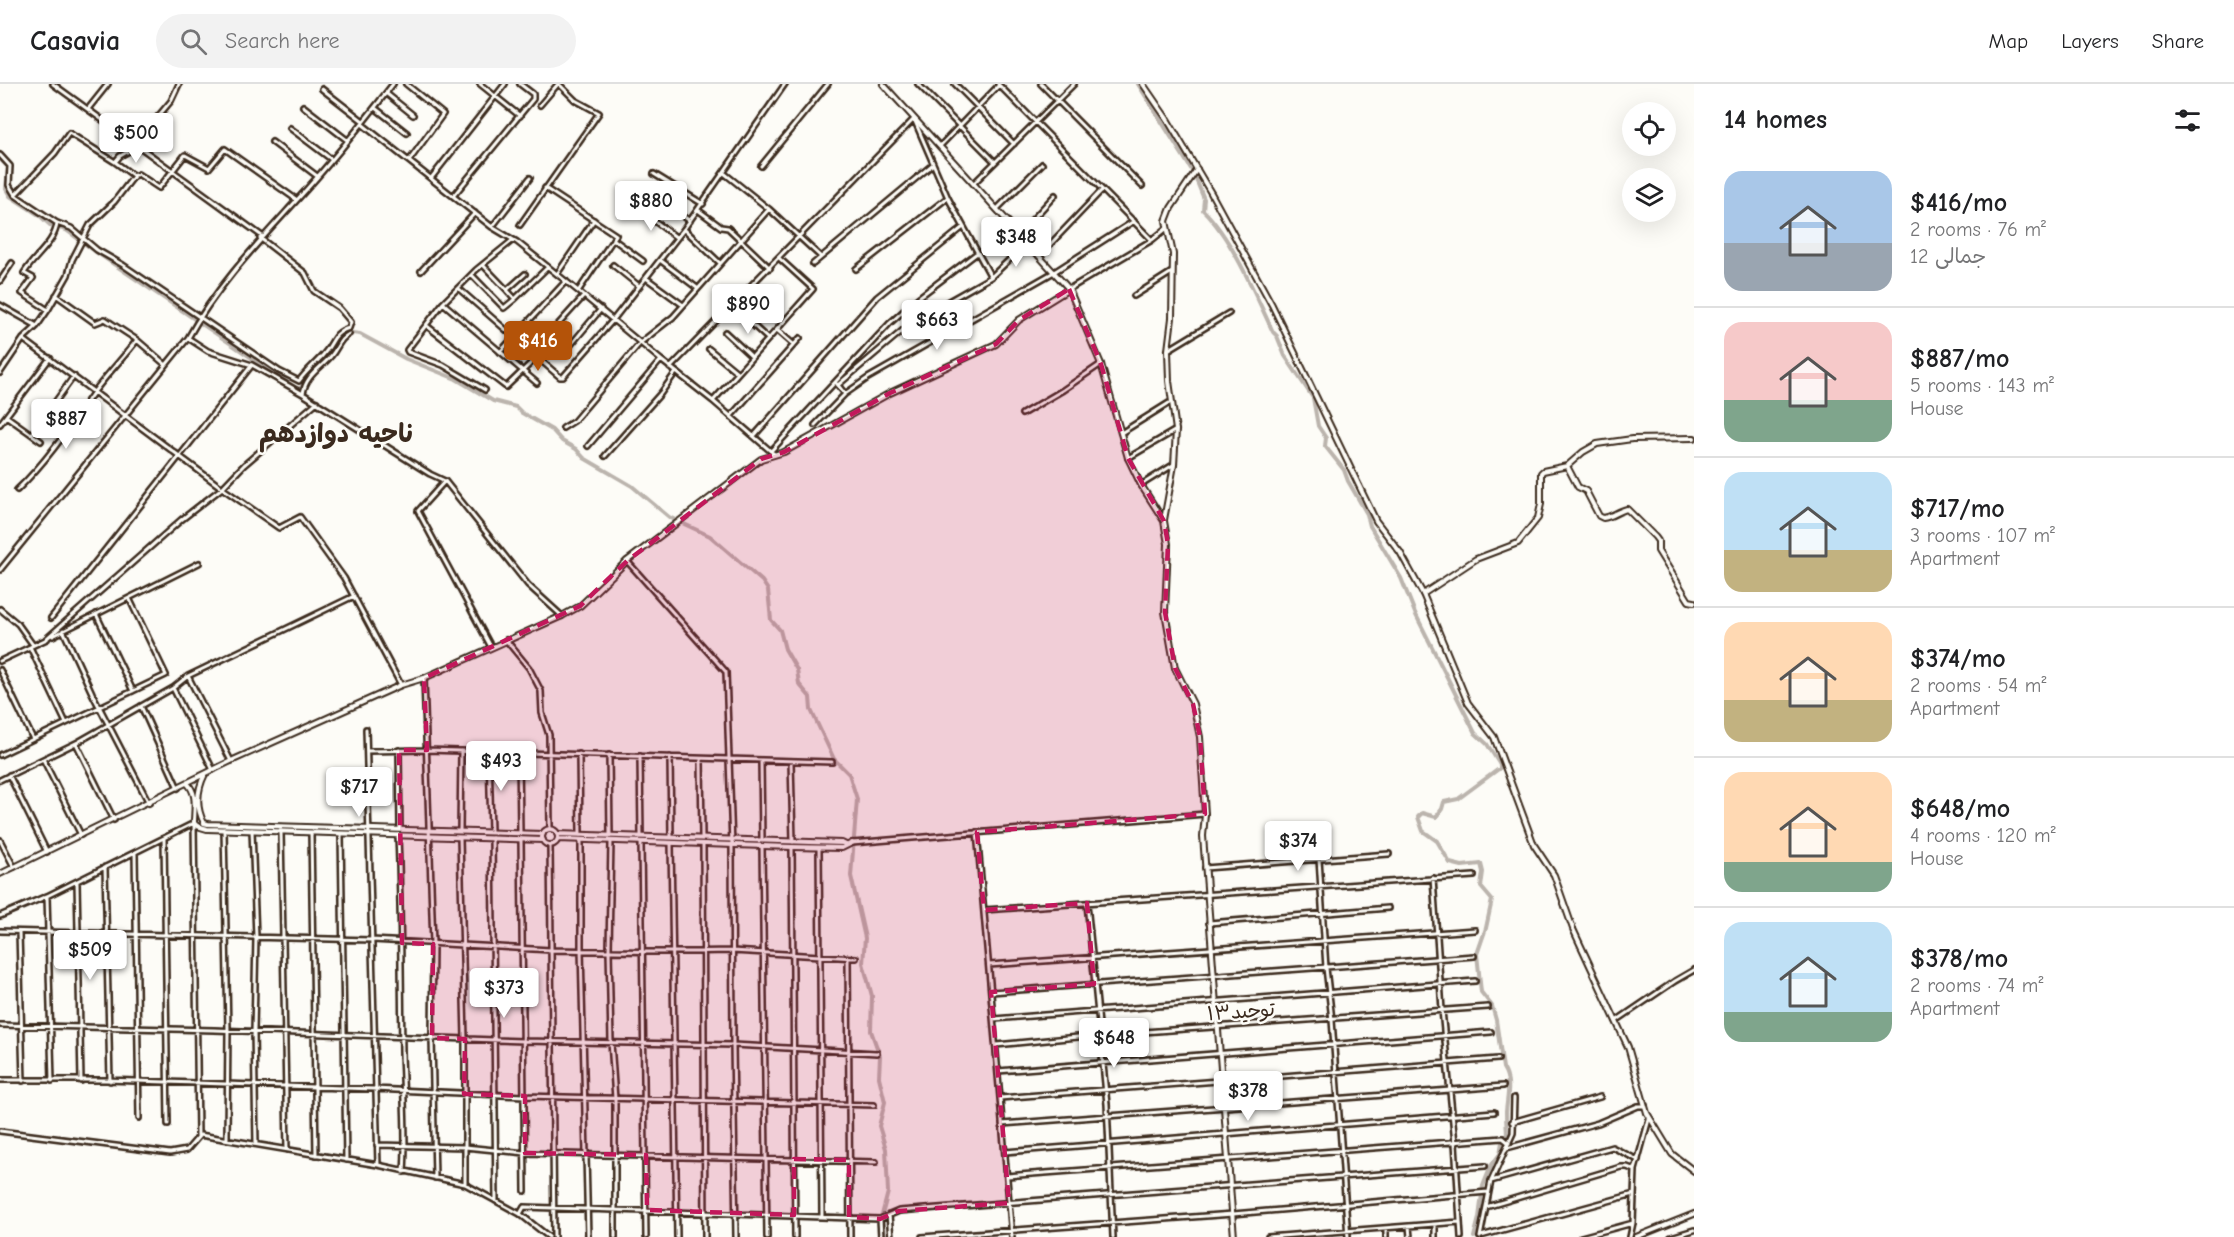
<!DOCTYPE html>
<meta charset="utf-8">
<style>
body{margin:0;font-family:"Comic Neue","Playpen Sans Arabic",sans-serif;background:#f2f2f2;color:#202124;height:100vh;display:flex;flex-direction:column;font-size:22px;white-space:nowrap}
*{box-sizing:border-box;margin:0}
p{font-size:20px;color:#757577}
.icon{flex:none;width:33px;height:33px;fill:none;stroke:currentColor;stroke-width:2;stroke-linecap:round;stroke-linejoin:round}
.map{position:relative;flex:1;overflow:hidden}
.drawer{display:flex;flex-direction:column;background:#fff;width:540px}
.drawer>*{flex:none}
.buttons{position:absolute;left:1622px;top:18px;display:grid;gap:12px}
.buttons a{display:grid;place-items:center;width:54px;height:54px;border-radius:50%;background:#fff;box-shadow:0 6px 24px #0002;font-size:30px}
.price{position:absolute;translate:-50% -51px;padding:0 14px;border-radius:6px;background:#fff;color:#222;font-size:20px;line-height:39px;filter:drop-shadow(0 2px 3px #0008)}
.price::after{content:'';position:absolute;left:50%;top:36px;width:18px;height:14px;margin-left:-9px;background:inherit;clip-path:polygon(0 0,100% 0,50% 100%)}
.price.selected{background:#b45309;color:#fff}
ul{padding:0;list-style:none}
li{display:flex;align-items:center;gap:18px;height:150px;padding:0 30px}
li+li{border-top:2px solid #e0e0e0}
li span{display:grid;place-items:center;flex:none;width:168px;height:120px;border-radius:18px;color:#555}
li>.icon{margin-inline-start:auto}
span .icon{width:72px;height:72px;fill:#fffc;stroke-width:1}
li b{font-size:26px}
h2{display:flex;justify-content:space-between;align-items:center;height:72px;padding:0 30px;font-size:26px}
header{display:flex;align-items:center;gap:36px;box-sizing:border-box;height:84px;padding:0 30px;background:#fff;border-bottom:2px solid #e0e0e0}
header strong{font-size:28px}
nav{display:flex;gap:33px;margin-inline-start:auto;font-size:21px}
.search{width:420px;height:54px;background:#f2f2f2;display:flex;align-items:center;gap:15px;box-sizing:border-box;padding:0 21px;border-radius:33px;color:#757577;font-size:22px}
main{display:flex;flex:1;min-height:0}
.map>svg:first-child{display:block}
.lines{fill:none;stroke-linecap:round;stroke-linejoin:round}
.canal{stroke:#bbb4ad;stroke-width:4}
.minor-casing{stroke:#3b2a1e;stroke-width:8}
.tertiary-casing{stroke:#3b2a1e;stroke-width:8}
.secondary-casing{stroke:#3b2a1e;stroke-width:8}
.minor{stroke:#fdfcf7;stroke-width:3}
.tertiary{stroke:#fdfcf7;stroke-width:4}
.secondary{stroke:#fdfcf7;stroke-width:4}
.marked{fill:#c2185b;fill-opacity:0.2;stroke:#c2185b;stroke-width:4.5;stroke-dasharray:12 8;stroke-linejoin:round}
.labels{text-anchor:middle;stroke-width:5;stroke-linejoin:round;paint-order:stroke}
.street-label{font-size:20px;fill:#3b2a1e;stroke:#fdfcf7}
.district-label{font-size:26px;font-weight:bold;fill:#3b2a1e;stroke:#fdfcf7}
</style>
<header>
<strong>Casavia</strong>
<div class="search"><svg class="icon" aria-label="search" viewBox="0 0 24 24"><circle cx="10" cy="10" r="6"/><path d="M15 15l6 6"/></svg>Search here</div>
<nav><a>Map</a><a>Layers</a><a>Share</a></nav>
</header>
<main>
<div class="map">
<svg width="1694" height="1153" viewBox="0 0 1694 1153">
<rect width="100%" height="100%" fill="#fdfcf7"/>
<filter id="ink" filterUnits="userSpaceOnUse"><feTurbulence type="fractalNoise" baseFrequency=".0167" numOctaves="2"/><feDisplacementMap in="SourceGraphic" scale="12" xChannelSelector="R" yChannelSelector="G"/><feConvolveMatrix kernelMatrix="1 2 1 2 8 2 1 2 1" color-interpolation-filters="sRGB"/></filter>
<g filter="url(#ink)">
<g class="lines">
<!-- canal -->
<path class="canal" d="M1138,0L1193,88L1204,115L1203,126C1232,154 1256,212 1273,248L1277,252L1285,272L1313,314L1318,342L1326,354L1325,362L1344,386L1348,397L1367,430L1370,442L1401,494L1415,529L1475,649L1487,660L1500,681V684L1458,715L1444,718L1442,725L1436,733L1422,729L1418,733L1423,747L1437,757L1450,779L1462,782L1481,780L1483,788L1481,803L1492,816L1486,844L1477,870L1481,908L1492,922L1496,936L1503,984C1512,998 1507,1013 1506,1028C1506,1037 1507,1046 1507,1054L1502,1058L1500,1070L1491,1082L1483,1102L1479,1134L1474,1153
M0,75L8,83L6,105L10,112L39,131L50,141L66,146L96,168L296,304H301L310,289L329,270L344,248L360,250L406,275L456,295L493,317L516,323L522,329L552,346L562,357L576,365L584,374L632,402L669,433L710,452L762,497L768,506L771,536L780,546L785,565L797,586L799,600L810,613L811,626L834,675L849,690L857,715L851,792L865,854L863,879L872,912L871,947L880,972L879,993L885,1018L879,1042L886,1065L888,1108L882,1131L884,1153"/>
<!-- minor casing -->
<g class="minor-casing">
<path id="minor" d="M53,0L262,152
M406,0L443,30L409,77
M480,0L520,32
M918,0L995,78
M955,0L1014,60
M998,0L1152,156
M1041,0L1142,102
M322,5L363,37
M387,10L413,31
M540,21L558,0
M303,22L347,56
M375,24L407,49
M88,25L108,0
M362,40L492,143L517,158L578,207L661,276L713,317L774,370
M290,44L331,75
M272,58L317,92
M940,62L999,1
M0,71L10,82L9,101L15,111L57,139L71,144L97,166L123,181L279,287L299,297C306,287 315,280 323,271C334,259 332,249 349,244L351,238L339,224L314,207L305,189L260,154
M761,82L828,0
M724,89L769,125L821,173
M654,90L703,120
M134,92L138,90L159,104L185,71L209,84L225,65L297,116
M432,93L505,0
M974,99L1074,0
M545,104L616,151L579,206
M648,107L690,137
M15,111L55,69L69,49L115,78
M454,111L533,15V10L520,0
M639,125L677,154
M997,125L1042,80
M698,126L721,143L728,144L770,184
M520,141L599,29L575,16L559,0
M492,143L530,94
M684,145L720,179
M1019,150L1055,111
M613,155L643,177
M1039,172L1102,106
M660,176L697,204
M813,180L932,81
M483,181L507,206L525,190
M613,181L639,202
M856,185L947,114
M421,187L475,129
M557,190L594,136
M472,191L504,224L515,215
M646,194L683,221
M0,197L12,179
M458,204L560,293H563L613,236L684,145L785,0
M1069,205L1152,156L1167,144
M507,206L515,215L548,183
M56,211L95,239L105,235L137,256L166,281
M1134,212L1172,188
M443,219L537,299
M0,221L37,242
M48,226L22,209L33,194L24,189C34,172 55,159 57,139
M742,231L768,255
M427,242L506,303L532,278L555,262
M555,244L584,212
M777,246L793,260
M542,248L555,262L564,269L601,225
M725,248L752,273
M188,254L208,267L252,281L303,310L430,390L445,397L528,501L562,532
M23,255L222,404L279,444L300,433L344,494L401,601
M709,265L738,289
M1168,266L1229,229
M500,268L566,197
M670,284L914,35L948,114L991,193
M0,289L23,255L37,242L48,226L68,191L72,176L90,141L114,118L134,92L115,78L120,72L129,67L171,17L179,0
M837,300L845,310
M838,301L915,236L991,193L1027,159
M485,306L443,281L408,268L407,266L443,219L476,186L513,156
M303,310C305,292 321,284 331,272C338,264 339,255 349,250
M713,317L813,205L779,174
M1022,330L1063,306L1101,280
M6,332L41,357
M731,332L800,254
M0,340L50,274
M815,341L845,310L868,294L1054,188L1134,137
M563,344L574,337L640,259L673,233L769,125
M1121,349L1169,319
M32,350L74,292
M754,352L877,213L962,144
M588,362L661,276
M771,367L890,239L918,214L977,169
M605,372L661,309L676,288
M1128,374L1176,346
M445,397L418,427L491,563
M1141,401L1173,381
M17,406C44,380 66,349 87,318C101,296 121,277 137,256
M627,477L726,588L732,761L733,961L736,1153
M0,486L188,254C216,203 257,160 296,117C330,80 362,40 393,0
M0,525L18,540L33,561
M96,530L133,607
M51,534L252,281
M63,546L92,609L149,719
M53,552L199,479
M46,555L181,436L222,404L244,381L317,318
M506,556L529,584L541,607L542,629L549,651L550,745
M30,563L66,639
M0,577L47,555
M0,586L33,655
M188,592L231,677
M424,594L433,860L432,954L435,1094
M173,604L213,686
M141,622L178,704
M366,645L378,1081
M76,659L114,736
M399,666L400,745
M367,667L427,666L832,678
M489,668L491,748
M519,668L520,749
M579,670L580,751
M0,671L166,591L129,514
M609,671L610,751
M640,672L641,752
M670,673L671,753
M43,675L81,751
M701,675L702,754
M761,677L762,756
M791,677L793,758
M9,691L47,768
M0,696L78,658L173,604L188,592L354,512
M224,745L228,946L227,1055
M252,746L256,853L254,947L256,1060
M281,747L287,1066
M460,747L461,667
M977,748L1012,1153
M311,749L316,1071
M341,750L346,1076
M398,751C401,823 401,895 402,968C403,1008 407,1048 404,1088
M164,754L168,1040
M460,754L465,955V1100
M492,754L496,1117
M521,755L525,1107
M0,756L14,783
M581,756V865L588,1153
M611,757L609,866L611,958L615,1015V1153
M641,758L646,1153
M671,759L677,1153
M852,759L1205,730
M703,760L705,1153
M550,761L554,1153
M762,762L767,1153
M792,763L795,1153
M819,764L822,1133
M135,769L139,1034
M1319,775L1326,884L1332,936L1348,1153
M105,783L110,997
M1205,784L1389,770
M1433,794L1442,926L1455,1059L1461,1153
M77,798L81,997
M47,812L52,997
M1087,820L1107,1020L1113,1153
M984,826L1474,792
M0,832L47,812L194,739L198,1052
M1209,839L1388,824
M0,847L372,856L551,866L674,868L732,867L856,874
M19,848L23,997
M848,874L850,1153
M989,881L1475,846
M991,908L1474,872
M994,935L1475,897
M1616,937L1675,897L1694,886
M0,941L214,946L524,957L733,961L877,969
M996,961L1088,952L1488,923
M998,987L1491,948
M0,996H106L374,1005L525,1012L874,1021
M1000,1014L1498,975
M1512,1038L1600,1013
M1002,1040L1503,1002
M0,1047L170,1069L187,1066L200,1051L378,1081L465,1100L520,1130L549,1153
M377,1061L465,1063L525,1069L876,1078
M1507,1064L1598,1039L1638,1022H1645
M1005,1068L1494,1028
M1007,1092L1503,1054L1509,1059
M1491,1097L1612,1063L1638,1076
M1486,1123L1621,1083H1627L1635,1086
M520,1130L524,1123L880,1135L899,1127L1485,1082
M889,1131L891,1153
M880,1135L881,1153
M1435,1140V1153
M1409,1142L1410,1153
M1481,1152L1634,1110
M922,1153L1233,1130L1488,1108
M1268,1153L1460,1138
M1386,1153V1144
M1480,1153L1491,1097L1513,1049L1514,1014
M1581,1153L1633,1139
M1630,1153L1633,1139L1635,1086L1649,1035
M1671,1153L1694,1146"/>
</g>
<!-- tertiary casing -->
<g class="tertiary-casing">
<path id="tertiary" d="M883,0L1069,205L1101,280L1128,374L1141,401L1164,437L1168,460L1165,528L1175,584L1193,620L1200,653L1205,730L1203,752L1234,1153
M1567,382L1578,403L1586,407L1599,432L1603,434C1612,433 1618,427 1627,425L1655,453L1658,457V467L1689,517L1694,518
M1164,436L1174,381L1176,346L1169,297L1168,266L1172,234L1173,170L1166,137L1171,124L1197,85
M1423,510L1476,475L1518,459L1538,434L1541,420V389L1543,387L1567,382L1583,368L1597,360L1632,355L1694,354
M205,690C197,706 195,722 204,739L208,740L543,750
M187,699C198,710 194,724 194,739L197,742L207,745L543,756
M542 753a8 8 0 1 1 16 0a8 8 0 1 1-16 0Z
M557,750L842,759L846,761
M558,755L792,763L842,764L852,759
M0,790L231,677L401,601L424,594L562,532L580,522L627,477L761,375L784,368L890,309L996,260L1019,236L1069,205"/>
</g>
<!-- secondary casing -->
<g class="secondary-casing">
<path id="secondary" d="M1143,0L1167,35L1211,109L1272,221L1376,437L1400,468L1423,510L1468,619L1494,653L1534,761L1554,791L1573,845L1628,963L1647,1029L1672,1070L1694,1087
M1636,1153L1694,1130"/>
</g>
<!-- minor -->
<use href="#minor" class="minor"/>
<!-- tertiary -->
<use href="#tertiary" class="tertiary"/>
<!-- secondary -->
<use href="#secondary" class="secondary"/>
</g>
</g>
<!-- marked area -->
<path class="marked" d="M1069,205L1101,280L1128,374L1164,437L1168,460L1165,528L1175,584L1193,620L1200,653L1205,730L977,748L984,826L1087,819L1094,900L991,908L1009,1119L899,1127L880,1135L849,1133V1076L794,1075V1131L647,1126L646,1071L525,1069V1012L464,1010L465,955L432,954L433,860L402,859L399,666H427L424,594L580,522L627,477L761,375L784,368L890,309L996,260L1019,236Z"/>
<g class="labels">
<!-- street labels -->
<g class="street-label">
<text transform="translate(1241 927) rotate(-4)" y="7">توحید۱۳</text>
</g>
<!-- district labels -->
<g class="district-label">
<text x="336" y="358">ناحیه دوازدهم</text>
</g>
</g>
</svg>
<div class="buttons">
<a><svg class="icon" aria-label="locate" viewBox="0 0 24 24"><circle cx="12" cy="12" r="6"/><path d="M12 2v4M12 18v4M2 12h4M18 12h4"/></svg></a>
<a><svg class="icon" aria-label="layers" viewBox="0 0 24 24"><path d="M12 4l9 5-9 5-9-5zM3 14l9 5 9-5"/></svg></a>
</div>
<b class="price" style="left:136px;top:80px">$500</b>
<b class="price" style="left:651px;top:148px">$880</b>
<b class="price" style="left:1016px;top:184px">$348</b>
<b class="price" style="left:748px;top:251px">$890</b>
<b class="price" style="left:937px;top:267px">$663</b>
<b class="price selected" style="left:538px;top:288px">$416</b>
<b class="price" style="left:66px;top:366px">$887</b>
<b class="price" style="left:501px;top:708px">$493</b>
<b class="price" style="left:359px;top:734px">$717</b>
<b class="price" style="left:1298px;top:788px">$374</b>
<b class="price" style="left:90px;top:897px">$509</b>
<b class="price" style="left:504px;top:935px">$373</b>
<b class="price" style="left:1114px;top:985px">$648</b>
<b class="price" style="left:1248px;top:1038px">$378</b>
</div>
<section class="drawer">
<h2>14 homes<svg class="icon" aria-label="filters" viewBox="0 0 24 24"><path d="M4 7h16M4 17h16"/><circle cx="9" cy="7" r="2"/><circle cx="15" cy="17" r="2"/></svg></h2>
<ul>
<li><span style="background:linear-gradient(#a9c7e8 60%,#9aa5b1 0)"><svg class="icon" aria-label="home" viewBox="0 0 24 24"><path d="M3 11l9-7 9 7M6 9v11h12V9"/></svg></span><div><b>$416/mo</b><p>2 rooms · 76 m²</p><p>جمالی 12</p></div></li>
<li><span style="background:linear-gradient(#f6c9c9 65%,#7fa58c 0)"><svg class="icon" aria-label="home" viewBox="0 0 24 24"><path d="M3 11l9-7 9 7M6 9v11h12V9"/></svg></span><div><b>$887/mo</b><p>5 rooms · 143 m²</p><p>House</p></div></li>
<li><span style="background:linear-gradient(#bfe0f5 65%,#c2b280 0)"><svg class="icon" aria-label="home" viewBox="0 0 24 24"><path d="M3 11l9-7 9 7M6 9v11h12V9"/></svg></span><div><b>$717/mo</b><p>3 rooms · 107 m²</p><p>Apartment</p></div></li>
<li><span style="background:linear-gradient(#ffd9b3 65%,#c2b280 0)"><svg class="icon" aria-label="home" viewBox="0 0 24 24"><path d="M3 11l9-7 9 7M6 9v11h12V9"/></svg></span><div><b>$374/mo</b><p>2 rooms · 54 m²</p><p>Apartment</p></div></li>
<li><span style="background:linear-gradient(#ffd9b3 75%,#7fa58c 0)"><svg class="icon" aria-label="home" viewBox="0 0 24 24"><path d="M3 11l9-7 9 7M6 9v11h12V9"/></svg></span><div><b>$648/mo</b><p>4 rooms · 120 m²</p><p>House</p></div></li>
<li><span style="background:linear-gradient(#bfe0f5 75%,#7fa58c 0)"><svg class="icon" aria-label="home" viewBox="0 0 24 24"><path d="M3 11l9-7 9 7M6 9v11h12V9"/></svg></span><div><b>$378/mo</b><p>2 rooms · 74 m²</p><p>Apartment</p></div></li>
</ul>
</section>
</main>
